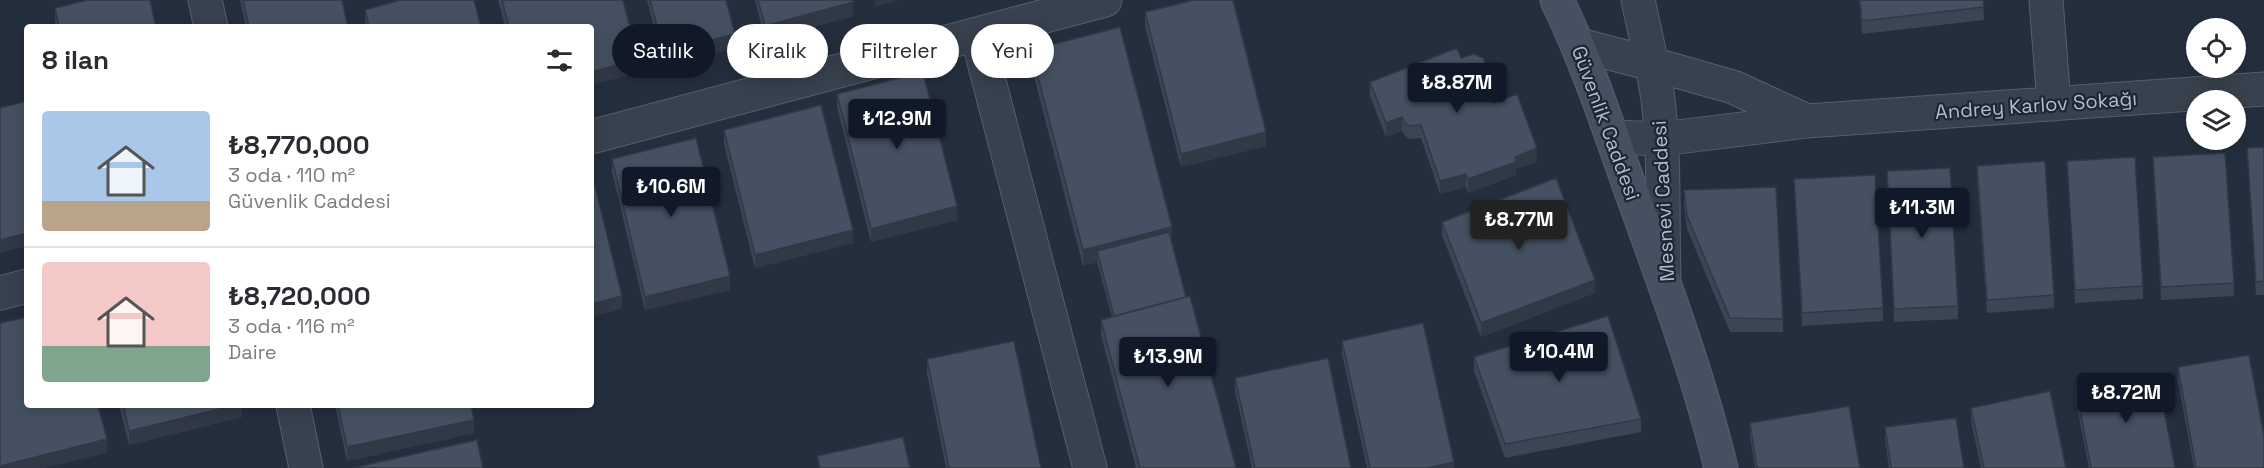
<!DOCTYPE html>
<html lang="tr">
<meta charset="utf-8">
<style>
body{margin:0;font-family:"Space Grotesk",sans-serif;background:#f7f7f7;color:#2b2b33;height:100vh;display:flex;flex-direction:column;font-size:22px;white-space:nowrap}
*{box-sizing:border-box;margin:0}
p{font-size:20px;color:#7c7c81}
.icon{flex:none;width:33px;height:33px;fill:none;stroke:currentColor;stroke-width:2;stroke-linecap:round;stroke-linejoin:round}
.map{position:relative;flex:1;overflow:hidden}
.details{position:absolute;left:24px;top:24px;width:570px;height:384px;display:flex;flex-direction:column;background:#fff;border-radius:6px;box-shadow:0 3px 15px #0003}
.details>*{flex:none}
.hud{position:absolute;left:612px;top:24px;width:570px;height:54px;display:flex;gap:12px}
.controls{position:absolute;left:2186px;top:18px;display:grid;gap:12px}
.controls a{display:grid;place-items:center;width:60px;height:60px;border-radius:50%;background:#fff;box-shadow:0 3px 15px #0003;font-size:30px}
.price{position:absolute;translate:-50% -51px;padding:0 14px;border-radius:6px;background:#111827;color:#fff;font-size:20px;line-height:39px;filter:drop-shadow(0 2px 3px #0008)}
.price::after{content:'';position:absolute;left:50%;top:36px;width:18px;height:14px;margin-left:-9px;background:inherit;clip-path:polygon(0 0,100% 0,50% 100%)}
.price.selected{background:#222;color:#fff}
ul{padding:0;list-style:none}
li{display:flex;align-items:center;gap:18px;height:150px;padding:0 18px}
li+li{border-top:2px solid #e1e1e2}
li span{display:grid;place-items:center;flex:none;width:168px;height:120px;border-radius:6px;color:#555}
li>.icon{margin-inline-start:auto}
span .icon{width:72px;height:72px;fill:#fffc;stroke-width:1}
li b{font-size:26px}
h2{display:flex;justify-content:space-between;align-items:center;height:72px;padding:0 18px;font-size:26px}
.chip{padding:0 21px;border-radius:27px;background:#fff;box-shadow:0 3px 15px #0003;font-size:21px;line-height:54px}
.chip.selected{background:#111827;color:#fff}
.map>svg:first-child{display:block}
.lines{fill:none;stroke-linecap:round;stroke-linejoin:round}
.minor-casing{stroke:#565f6c;stroke-width:35}
.secondary-casing{stroke:#565f6c;stroke-width:35}
.minor{stroke:#38414e;stroke-width:33}
.secondary{stroke:#465061;stroke-width:33}
.wall{fill:#3b4654}
.shaded-wall{fill:#303945}
.building{fill:#455162;stroke:#303945;stroke-width:1.5}
.labels{text-anchor:middle;stroke-width:4.5;stroke-linejoin:round;paint-order:stroke}
.street-label{font-size:20px;fill:#b4bcc9;stroke:#1d2633}
</style>
<div class="map">
<svg width="2264" height="468" viewBox="0 0 2264 468">
<rect width="100%" height="100%" fill="#242f3e"/>
<g class="lines">
<!-- minor casing -->
<g class="minor-casing">
<path id="minor" d="M205,0L211,27
M1638,0C1645,33 1653,66 1658,99C1665,157 1662,215 1664,274
M2046,0L2054,104
M977,35L1090,468
M1579,45L1652,64L1733,87L1807,121
M591,137L1105,0
M1612,137L1661,139L1807,121L2264,89
M0,293L27,286
M293,405L306,468"/>
</g>
<!-- secondary casing -->
<g class="secondary-casing">
<path id="secondary" d="M1557,0C1588,64 1610,132 1634,199C1666,288 1699,377 1721,468"/>
</g>
<!-- minor -->
<use href="#minor" class="minor"/>
<!-- secondary -->
<use href="#secondary" class="secondary"/>
</g>
<!-- wall -->
<path class="wall" d="M240,0H342L348,27H246Z
M498,0H623L638,73L591,27H505Z
M647,0H726L735,48L664,66Z
M755,0H853V16L765,40Z
M1859,0H1983L1984,20L1862,34Z
M55,8L156,27H56L55,21Z
M365,10L481,27H366L365,23Z
M1145,12L1266,146L1181,167L1145,26Z
M1031,50L1172,242L1186,297L1236,468H1136L1101,335V320L1112,317L1097,262L1083,266L1031,65Z
M1461,58L1490,90L1489,92L1493,103L1537,162L1516,169V175L1468,193L1466,187L1440,194L1421,138L1409,139L1405,136L1402,131L1386,137L1370,96V82Z
M837,94L957,220L871,242L837,107Z
M724,130L853,243L755,268L724,144Z
M2264,147V295H2256L2247,148Z
M2153,157L2234,283V296L2161,300Z
M612,159L730,290L645,310L612,172Z
M2067,161L2143,286V299L2075,303Z
M1977,166L2054,295V308L1987,313L1977,179Z
M1887,171L1958,306V319L1894,322Z
M1794,179L1883,308V321L1802,326Z
M1684,190L1783,319V332H1730L1687,229L1684,204Z
M1442,222L1595,293L1481,337L1442,235Z
M1342,341L1454,468H1367L1342,354Z
M1474,357L1641,419V432L1505,458L1474,371Z
M927,359L1041,468H946L927,374Z
M2178,367L2264,468H2194L2178,381Z
M1235,378L1351,468H1252L1235,391Z
M2076,389L2175,468H2089L2076,402Z
M119,405H242V417L129,445Z
M335,405H471L474,433L347,461Z
M1971,408L2066,468H1981L1971,421Z
M1750,423L1860,468H1755L1750,437Z
M1885,427L1964,468H1889L1885,440Z"/>
<!-- shaded-wall -->
<path class="shaded-wall" d="M875,0H899L875,7Z
M853,2V16L765,40V26Z
M735,34V48L664,66V52Z
M638,59V73L591,85V72Z
M1490,77V90L1486,99V85Z
M1402,117V131L1386,137V123Z
M1266,132V146L1181,167V154Z
M1537,148V162L1516,169V175L1468,193V179L1515,157Z
M1466,174V187L1440,194V181Z
M957,206V220L871,242V229Z
M1172,227V242L1097,251V262L1083,266V250Z
M853,230V243L755,268V255Z
M27,233V246L0,253V240Z
M730,276V290L645,310V297Z
M1595,280V293L1481,337V323Z
M622,296V309L591,317V304Z
M236,405H242V417L129,445V431Z
M474,420V433L347,461V447Z
M107,439V453L45,468H0V466Z
M1454,462V468H1427Z"/>
<!-- building -->
<path class="building" d="M88,0H150L156,27H59L55,8Z
M243,0H342L348,27H249Z
M400,0H474L481,27H369L365,10Z
M502,0H623L638,59L591,72V27H509Z
M650,0H726L735,34L664,52Z
M758,0H853V2L765,26Z
M1194,0H1233L1266,132L1181,154L1145,12Z
M1860,0H1983L1984,7L1862,21Z
M1120,27L1172,227L1083,250L1031,50Z
M1457,48L1461,58L1474,54L1483,58L1489,70L1490,77L1486,85L1493,103L1517,94L1537,148L1515,157L1516,162L1468,179L1466,174L1440,181L1421,125L1409,126L1405,123L1402,117L1386,123L1370,82Z
M923,72L957,206L871,229L837,94Z
M27,101V233L0,240V108Z
M821,105L853,230L755,255L724,130Z
M696,138L730,276L645,297L612,159Z
M2264,147V281L2256,282L2247,148Z
M2225,153L2234,283L2161,287L2153,157Z
M2135,157L2143,286L2075,290L2067,161Z
M2045,161L2054,295L1987,300L1977,166Z
M1950,168L1958,306L1894,309L1887,171Z
M591,170L622,296L591,304Z
M1875,175L1883,308L1802,313L1794,179Z
M1556,178L1595,280L1481,323L1442,222Z
M1776,187L1783,319L1730,318L1687,216L1684,190Z
M1169,232L1186,297L1114,316L1097,251Z
M1190,296L1236,468H1140L1101,320Z
M1608,316L1641,419L1505,444L1474,357Z
M27,317V405H98L107,439L0,466V323Z
M1423,323L1454,462L1427,468H1370L1342,341Z
M1014,341L1041,468H949L927,359Z
M2249,355L2264,436V468H2196L2178,367Z
M1328,358L1351,468H1255L1235,378Z
M2157,373L2175,468H2091L2076,389Z
M2050,391L2066,468H1984L1971,408Z
M123,405H236L129,431Z
M338,405H471L474,420L347,447Z
M1849,406L1860,468H1757L1750,423Z
M1956,418L1964,468H1891L1885,427Z
M903,437L910,468H820L817,456Z
M477,440L483,468H352Z"/>
<g class="labels">
<!-- street labels -->
<g class="street-label">
<text transform="translate(2036 105) rotate(-4)" y="7">Andrey Karlov Sokağı</text>
<text transform="translate(1606 123) rotate(70)" y="7">Güvenlik Caddesi</text>
<text transform="translate(1663 201) rotate(-93)" y="7">Mesnevi Caddesi</text>
</g>
</g>
</svg>
<div class="controls">
<a><svg class="icon" aria-label="locate" viewBox="0 0 24 24"><circle cx="12" cy="12" r="6"/><path d="M12 2v4M12 18v4M2 12h4M18 12h4"/></svg></a>
<a><svg class="icon" aria-label="layers" viewBox="0 0 24 24"><path d="M12 4l9 5-9 5-9-5zM3 14l9 5 9-5"/></svg></a>
</div>
<b class="price" style="left:1457px;top:114px">₺8.87M</b>
<b class="price" style="left:897px;top:150px">₺12.9M</b>
<b class="price" style="left:671px;top:218px">₺10.6M</b>
<b class="price" style="left:1922px;top:239px">₺11.3M</b>
<b class="price selected" style="left:1519px;top:251px">₺8.77M</b>
<b class="price" style="left:1559px;top:383px">₺10.4M</b>
<b class="price" style="left:1168px;top:388px">₺13.9M</b>
<b class="price" style="left:2126px;top:424px">₺8.72M</b>
<div class="hud">
<a class="chip selected">Satılık</a>
<a class="chip">Kiralık</a>
<a class="chip">Filtreler</a>
<a class="chip">Yeni</a>
</div>
<section class="details">
<h2>8 ilan<svg class="icon" aria-label="filters" viewBox="0 0 24 24"><path d="M4 7h16M4 17h16"/><circle cx="9" cy="7" r="2"/><circle cx="15" cy="17" r="2"/></svg></h2>
<ul>
<li><span style="background:linear-gradient(#a9c7e8 75%,#b9a48a 0)"><svg class="icon" aria-label="home" viewBox="0 0 24 24"><path d="M3 11l9-7 9 7M6 9v11h12V9"/></svg></span><div><b>₺8,770,000</b><p>3 oda · 110 m²</p><p>Güvenlik Caddesi</p></div></li>
<li><span style="background:linear-gradient(#f6c9c9 70%,#7fa58c 0)"><svg class="icon" aria-label="home" viewBox="0 0 24 24"><path d="M3 11l9-7 9 7M6 9v11h12V9"/></svg></span><div><b>₺8,720,000</b><p>3 oda · 116 m²</p><p>Daire</p></div></li>
</ul>
</section>
</div>
